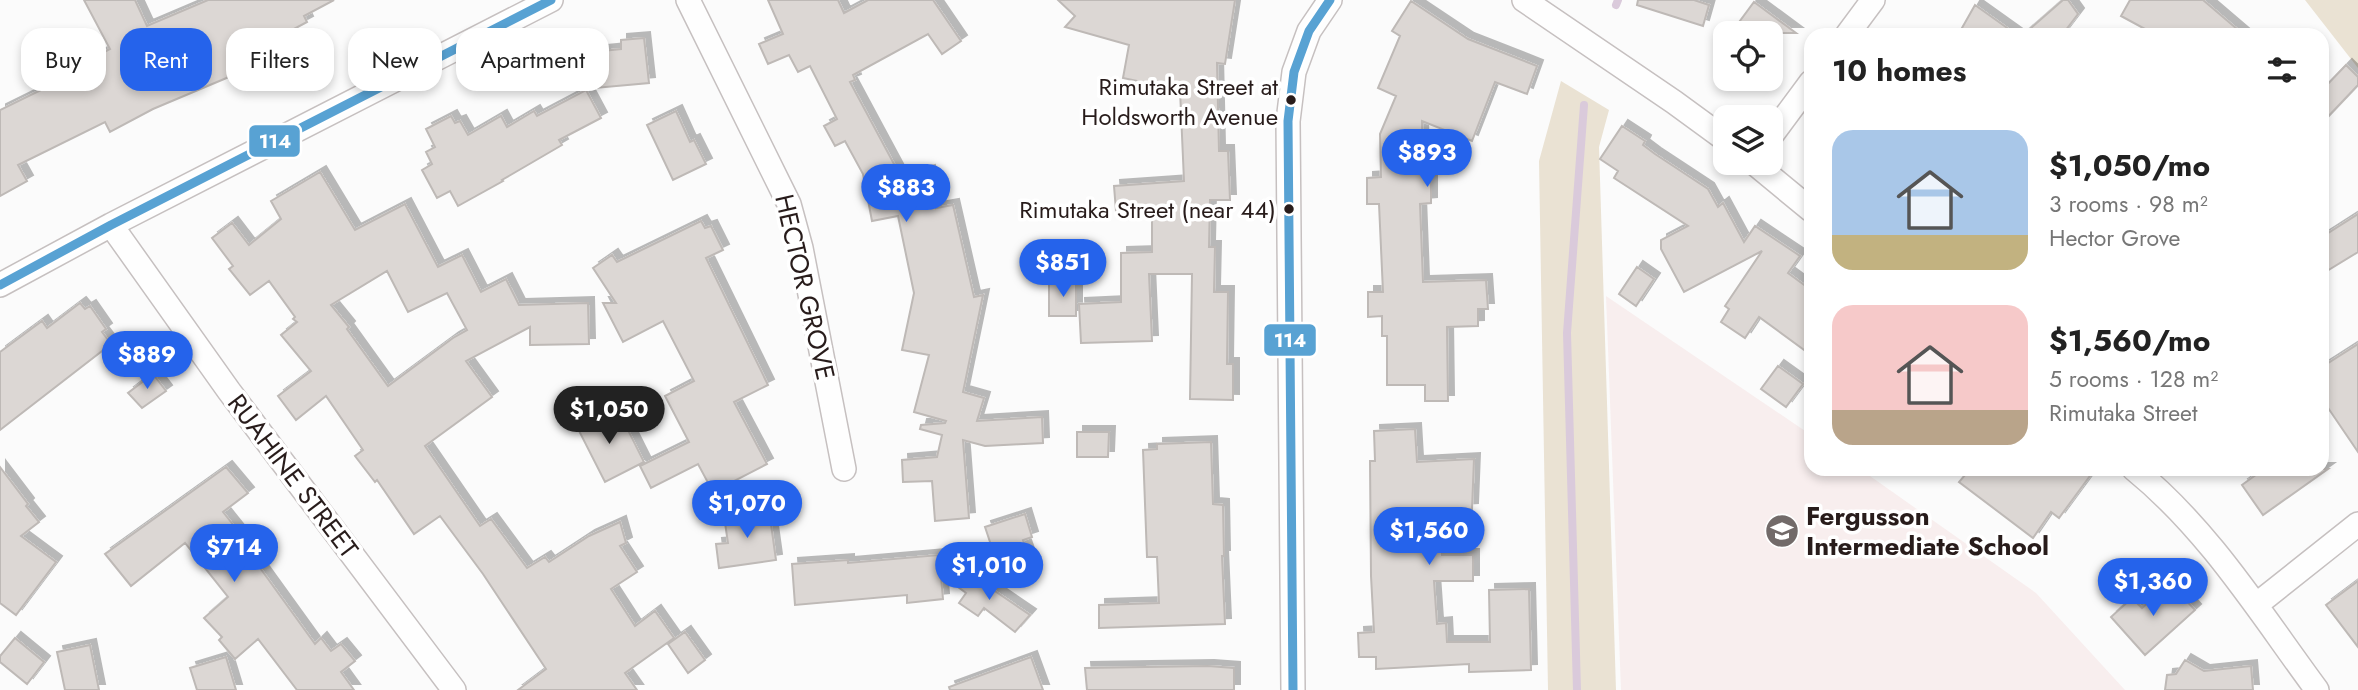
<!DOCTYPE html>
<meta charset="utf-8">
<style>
body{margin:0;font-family:Jost,sans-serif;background:#f2f2f2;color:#222;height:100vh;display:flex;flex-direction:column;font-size:26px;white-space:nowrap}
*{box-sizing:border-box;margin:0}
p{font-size:23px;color:#767676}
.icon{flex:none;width:38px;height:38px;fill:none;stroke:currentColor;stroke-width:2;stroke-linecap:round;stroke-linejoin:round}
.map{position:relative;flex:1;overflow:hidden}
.sheet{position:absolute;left:1804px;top:28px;width:525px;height:448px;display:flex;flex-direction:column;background:#fff;border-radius:21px;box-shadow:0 4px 10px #0003}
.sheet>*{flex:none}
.top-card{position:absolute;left:21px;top:28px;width:665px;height:63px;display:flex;gap:14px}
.tools{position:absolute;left:1713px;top:21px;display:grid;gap:14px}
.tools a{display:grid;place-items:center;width:70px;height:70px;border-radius:14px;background:#fff;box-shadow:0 4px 10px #0003;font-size:35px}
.price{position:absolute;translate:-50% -60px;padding:0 16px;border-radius:24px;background:#2563eb;color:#fff;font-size:23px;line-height:46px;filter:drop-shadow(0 2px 4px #0008)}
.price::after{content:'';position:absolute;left:50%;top:42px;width:21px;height:16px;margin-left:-10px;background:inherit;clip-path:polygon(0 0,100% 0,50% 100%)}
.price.on{background:#222;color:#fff}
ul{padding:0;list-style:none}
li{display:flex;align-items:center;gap:21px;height:175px;padding:0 28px}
li span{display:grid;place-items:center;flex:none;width:196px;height:140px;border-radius:21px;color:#555}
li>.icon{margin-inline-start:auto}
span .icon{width:84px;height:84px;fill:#fffc;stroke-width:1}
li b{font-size:30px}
h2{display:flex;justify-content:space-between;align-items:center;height:84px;padding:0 28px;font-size:30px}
.chip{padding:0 24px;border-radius:21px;background:#fff;box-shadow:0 4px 10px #0003;font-size:24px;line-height:63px}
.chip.on{background:#2563eb;color:#fff}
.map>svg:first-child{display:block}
.built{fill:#f8eeee}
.green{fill:#eae2d3}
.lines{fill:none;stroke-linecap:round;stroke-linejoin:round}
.stream{stroke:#dacadb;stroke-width:8}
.building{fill:#dcd7d4;stroke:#beb9b6;stroke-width:2;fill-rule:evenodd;filter:url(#shadow)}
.minor-casing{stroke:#c6c0c0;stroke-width:26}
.minor{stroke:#fefefe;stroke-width:23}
.bus-1-casing{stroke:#fff;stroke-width:14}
.bus-1{stroke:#58a2d3;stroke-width:9}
.bus-dot{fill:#281c1b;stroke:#fff;stroke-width:2.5}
.labels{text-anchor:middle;stroke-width:7;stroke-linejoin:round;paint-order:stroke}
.bus-label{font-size:24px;fill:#281c1b;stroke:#fff;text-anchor:end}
.street-label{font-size:26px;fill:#281c1b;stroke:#fff}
.poi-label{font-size:26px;font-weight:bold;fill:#281c1b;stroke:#fff;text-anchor:start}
.line-badge{stroke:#fff;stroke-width:2.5}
.badge-label{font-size:19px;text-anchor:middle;font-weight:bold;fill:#fff}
</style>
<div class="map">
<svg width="2358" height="690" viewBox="0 0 2358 690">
<defs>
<filter id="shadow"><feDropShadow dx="6" dy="-6" stdDeviation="0" flood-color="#0004"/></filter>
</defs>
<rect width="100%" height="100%" fill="#fbfbfb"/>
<!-- built -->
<path class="built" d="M1606,296L1811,435V469H1860L2036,593L2125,690H1621Z"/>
<!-- green -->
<path class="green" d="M2305,0H2358V68Z
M1561,81L1609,110L1599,147L1616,690H1548L1539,161Z"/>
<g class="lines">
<!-- stream -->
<path class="stream" d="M1616,5L1618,0
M1577,690L1567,333L1584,105"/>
</g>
<!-- building -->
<path class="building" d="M84,0H135L147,26L208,0H334L304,16L307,22L262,46L264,49L250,56L255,66L153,109L110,132L105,122L18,165L27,181L0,196V110L43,89L27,56L50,45L63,73L110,49Z
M768,0H838L844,13L868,0H933L961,41L942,54L928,34L853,75L855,80L850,82L901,177L929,171L936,208L953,205L974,297L983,295L963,392L984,398L977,421L1042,417L1043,443L985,446L963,440L969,518L935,521L932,481L903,482L902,460L937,457L942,435L920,429L921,425L945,423L946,421L914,412L929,355L902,350L914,293L898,216L872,221L863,174L845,141L835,146L824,126L837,119L810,66L798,72L789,55L768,64L759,44L783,34Z
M1058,0H1235L1225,64L1217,63L1219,151H1228L1230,200H1210L1209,247H1215L1214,292H1228L1227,364H1233V400L1190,399L1192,274H1149L1152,341L1081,343L1079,304L1121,302V253L1152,252V208L1116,211L1114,186L1184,181L1180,90L1123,78L1129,45L1065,27L1075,16Z
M1638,0H1694L1709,5L1703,26L1637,5Z
M2063,0H2068L2078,14L2062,35H2023Z
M2130,0H2203L2244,35H2156L2121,16Z
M1411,1L1468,39L1537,66L1527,94L1495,82L1472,141L1422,121L1423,177H1431V203L1420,204L1423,282L1486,280L1488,309H1478V326L1447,327L1448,401H1425V385H1387V336H1382V316L1368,317V292H1383L1379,204H1367V178L1381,177L1380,134L1396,96L1378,88L1400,36L1392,31Z
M1754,2L1796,33H1731Z
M1975,5L2017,35H1958Z
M644,38L649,83L595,88L592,52L621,49V40Z
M2346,65L2358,77V85L2322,123V90Z
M586,90L601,118L559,140L562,145L502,180L503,181L458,206L450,191L437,198L422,170L432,164L426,152L435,147L426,129L451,116L455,123L460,121L468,135L501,116L507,127L534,111L537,116Z
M676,111L690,142L694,140L706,164L673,180L647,125Z
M1622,126L1645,141L1643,145L1655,154L1708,189L1718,207L1723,203L1744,242L1755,226L1800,256L1788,273L1811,290V355L1759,317L1745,338L1721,322L1729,309L1725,306L1762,251L1684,292L1661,249V240L1688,226L1614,178L1618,171L1600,159Z
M320,172L355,230L405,204L438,267L462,255L481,292L506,279L519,305L588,303L589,344L530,345V327L466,361L492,397L425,446L480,526L491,519L527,568L545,557L549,562L589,536L620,522L626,543L620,546L637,572L611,589L635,626L655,611L674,638L625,673L637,690H518L546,669L483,574L440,516L414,534L377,480L375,482L355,456L363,450L326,396L296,420L278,396L311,371L281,335L297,322L293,319L295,317L269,281L250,295L229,269L233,266L212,238L232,223L249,245L281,219L271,201ZM387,271L408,312L447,293L467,330L453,338L388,386L347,329L349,327L331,305Z
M2358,214V252L2322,274V237Z
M701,221L705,228L711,226L723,250L706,258L768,385L734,402L767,464L713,492L698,464L651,488L640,466L689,442L665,396L694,381L663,321L623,342L603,303H616L593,268L612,255L617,262Z
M1637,267L1654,279L1636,306L1619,294Z
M1049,282H1076V316H1049Z
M80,303L85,309L90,306L106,329L102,332L111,344L0,430V352L42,321L47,328Z
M2358,344V452L2322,399V367Z
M1778,366L1803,384L1786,407L1761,389Z
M153,374L166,391L142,408L128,393Z
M597,409L608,430L624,422L644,462L605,482L574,421Z
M1415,429L1417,462L1474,459L1472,509L1442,511V555H1473V581H1434L1437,624L1446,623L1447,642H1490L1489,590L1529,589L1531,670L1469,672V664L1376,669V657H1359L1358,633L1374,632L1371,576L1370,461H1375L1374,431Z
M1077,432H1109L1108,457H1077Z
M1211,442L1213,504L1223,505L1224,556H1222L1225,624L1099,628V605L1159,603L1157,557H1147L1143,450L1157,449V444Z
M0,467L28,504L26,506L39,522L21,536L56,562L16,615L0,603Z
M226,467L248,493L223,512L263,562L258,565L315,644L321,638L331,651L341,644L355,661L341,672L354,690H297L258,639L235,659L219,640L222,637L204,618L228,597L185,543L131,586L105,554Z
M1970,469H2095L2059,518L2051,512L2033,538L1959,482Z
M2264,469H2328L2263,515L2242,485Z
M769,510L776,560L719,568L716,544L728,543L724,516Z
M1025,514L1032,537L1023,540L1032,565L1001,575L985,527Z
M939,555L943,599L907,603V595L795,605L792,564L848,560V563Z
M964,570L1030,615L1015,632L984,608L978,616L959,603L966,593L954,584Z
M2358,581V647L2326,605Z
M2170,583L2195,610L2145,655L2111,617L2132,598L2142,608Z
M685,632L705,660L688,673L668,644Z
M15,638L44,662L27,684L0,662V656Z
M90,645L99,690H65L57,652Z
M226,657L236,690H197L190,668Z
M1031,657L1043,690H950L949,687Z
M2185,660L2204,671L2251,666L2253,690H2165L2167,675L2176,674Z
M1208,666L1234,668V690H1087L1085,668Z"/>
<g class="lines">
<!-- minor casing -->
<g class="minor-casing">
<path id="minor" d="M688,0L789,204L801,248L844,469
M1524,0L1674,102L1726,140
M1847,35L1873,0
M1771,136L1811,82
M1754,163L1811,210
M111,225L229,391L454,690
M0,285L111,225L551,0
M2134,469C2209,530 2260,613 2317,690
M2256,605L2358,524
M1293,690L1288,121L1294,72L1309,31L1330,0"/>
</g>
<!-- minor -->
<use href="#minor" class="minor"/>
<!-- bus-1 casing -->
<g class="bus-1-casing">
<path id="bus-1" d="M0,285L111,225L551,0
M1293,690L1288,121L1294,72L1309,31L1330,0"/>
</g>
<!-- bus-1 -->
<use href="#bus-1" class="bus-1"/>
</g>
<!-- icons -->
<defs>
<g id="school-disc" transform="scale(1.75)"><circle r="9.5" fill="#726a69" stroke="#fff"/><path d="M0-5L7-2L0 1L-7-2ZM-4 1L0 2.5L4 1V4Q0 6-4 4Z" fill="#fff"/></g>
</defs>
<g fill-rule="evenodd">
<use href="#school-disc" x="1782" y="531"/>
</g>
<!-- markers -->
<g class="bus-dot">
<circle cx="1291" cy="100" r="6"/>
<circle cx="1289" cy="209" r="6"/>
</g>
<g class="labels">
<!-- bus labels -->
<g class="bus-label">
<text x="1278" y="95">Rimutaka Street at<tspan x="1278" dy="30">Holdsworth Avenue</tspan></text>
<text x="1276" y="218">Rimutaka Street (near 44)</text>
</g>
<!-- street labels -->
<g class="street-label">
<text transform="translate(805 287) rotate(77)" y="9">HECTOR GROVE</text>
<text transform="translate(293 476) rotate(53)" y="9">RUAHINE STREET</text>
</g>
<!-- poi labels -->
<g class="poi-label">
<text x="1806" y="525">Fergusson<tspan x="1806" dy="30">Intermediate School</tspan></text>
</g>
</g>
<g class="line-badge">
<rect x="248" y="124" width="53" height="34" rx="7" fill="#58a2d3"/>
<rect x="1263" y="323" width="54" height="34" rx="7" fill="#58a2d3"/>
</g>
<g class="badge-label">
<text x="275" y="148">114</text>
<text x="1290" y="347">114</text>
</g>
</svg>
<div class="tools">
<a><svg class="icon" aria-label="locate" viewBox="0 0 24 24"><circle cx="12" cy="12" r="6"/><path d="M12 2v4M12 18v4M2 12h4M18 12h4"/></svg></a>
<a><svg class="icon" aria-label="layers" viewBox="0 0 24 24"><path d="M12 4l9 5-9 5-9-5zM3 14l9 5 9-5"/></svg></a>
</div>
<b class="price" style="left:1427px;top:189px">$893</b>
<b class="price" style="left:906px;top:224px">$883</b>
<b class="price" style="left:1063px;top:299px">$851</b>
<b class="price" style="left:147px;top:391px">$889</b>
<b class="price on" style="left:609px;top:446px">$1,050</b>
<b class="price" style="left:747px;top:540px">$1,070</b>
<b class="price" style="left:1429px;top:567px">$1,560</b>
<b class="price" style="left:234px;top:584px">$714</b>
<b class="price" style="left:989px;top:602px">$1,010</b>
<b class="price" style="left:2153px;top:618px">$1,360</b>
<div class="top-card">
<a class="chip">Buy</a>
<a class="chip on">Rent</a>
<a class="chip">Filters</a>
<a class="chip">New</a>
<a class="chip">Apartment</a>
</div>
<section class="sheet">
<h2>10 homes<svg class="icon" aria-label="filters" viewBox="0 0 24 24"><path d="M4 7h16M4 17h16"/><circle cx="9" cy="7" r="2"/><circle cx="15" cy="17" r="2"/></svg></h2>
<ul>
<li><span style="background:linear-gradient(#a9c7e8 75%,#c2b280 0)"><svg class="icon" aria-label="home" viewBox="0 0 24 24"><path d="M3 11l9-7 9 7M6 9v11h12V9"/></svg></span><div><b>$1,050/mo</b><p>3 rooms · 98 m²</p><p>Hector Grove</p></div></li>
<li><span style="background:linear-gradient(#f6c9c9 75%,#b9a48a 0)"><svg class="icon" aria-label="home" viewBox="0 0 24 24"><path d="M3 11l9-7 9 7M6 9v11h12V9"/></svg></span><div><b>$1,560/mo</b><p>5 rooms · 128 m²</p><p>Rimutaka Street</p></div></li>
</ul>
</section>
</div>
